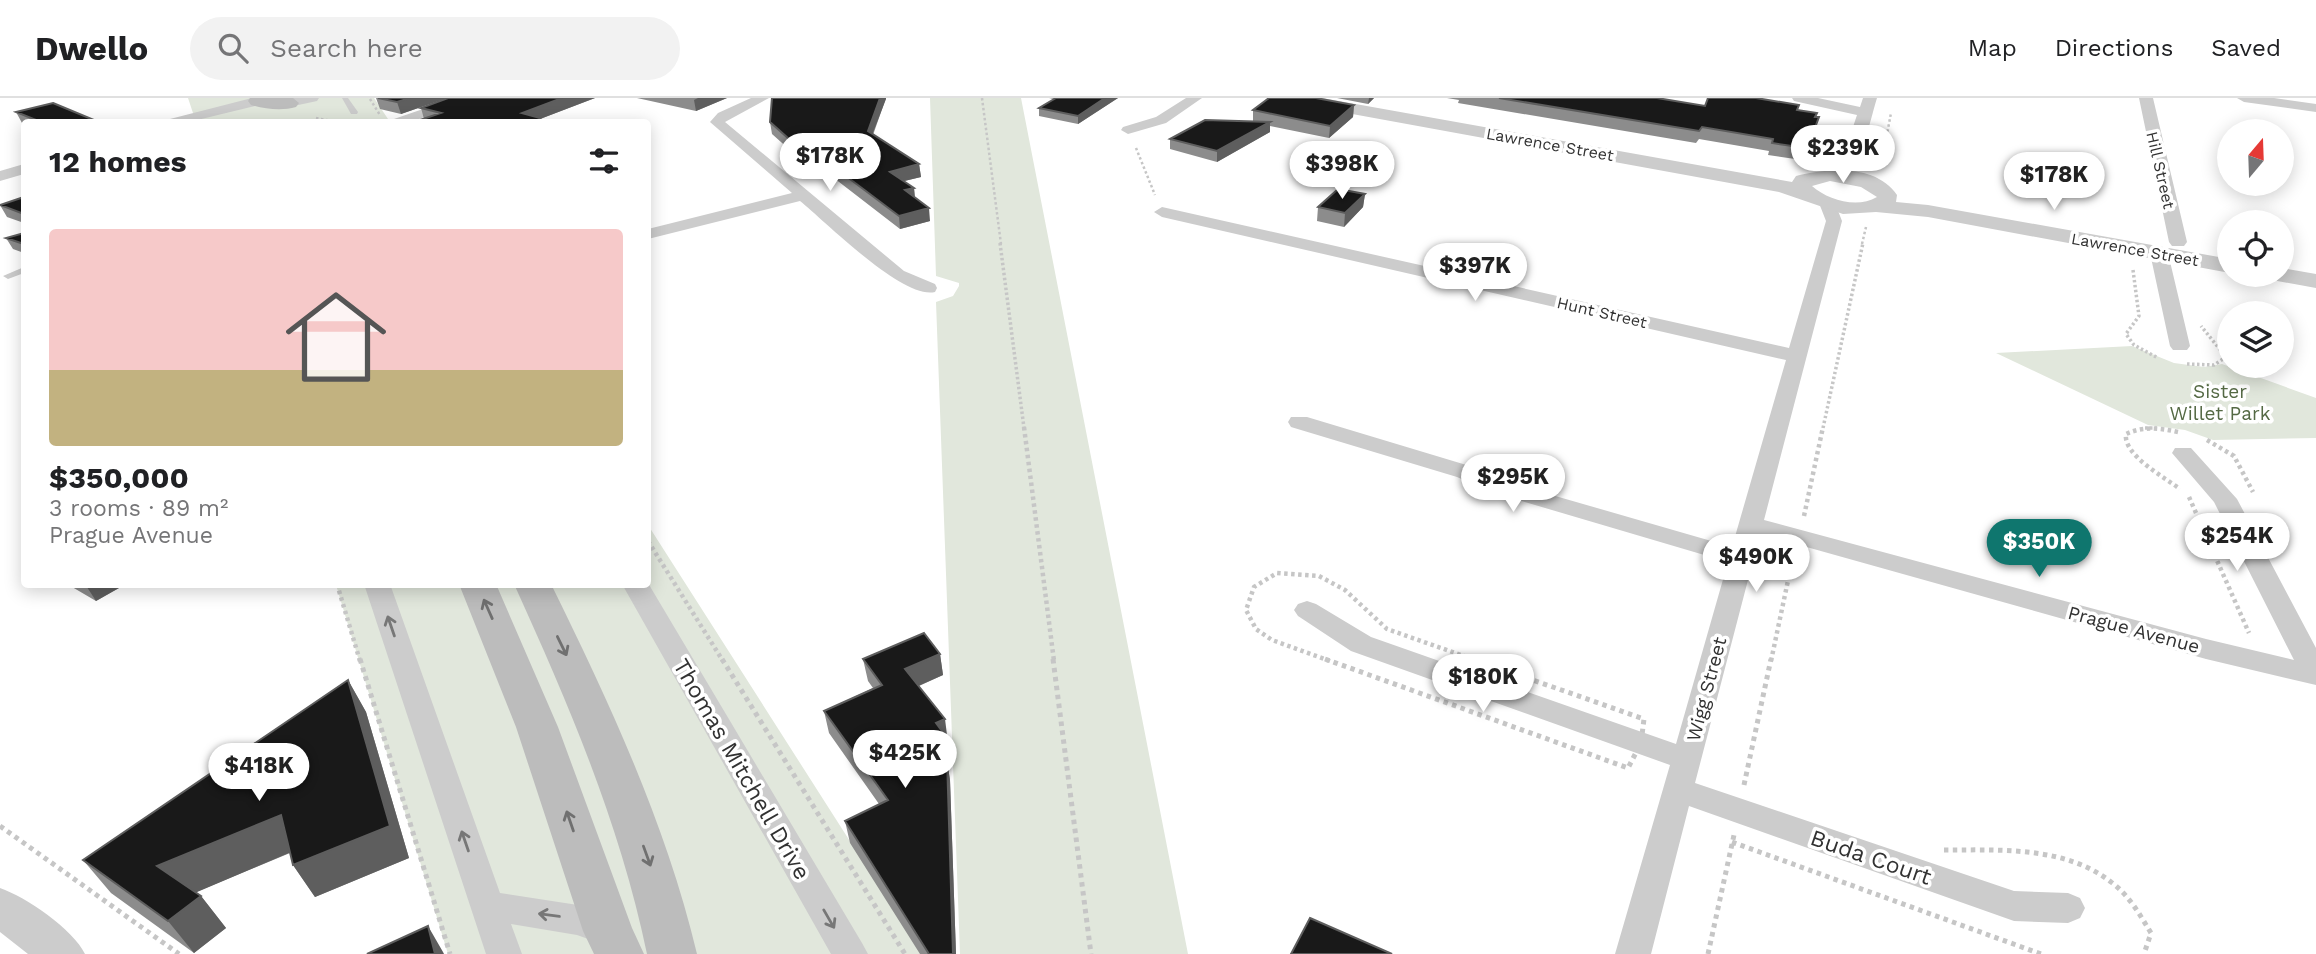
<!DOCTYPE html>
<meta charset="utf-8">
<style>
body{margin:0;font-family:"Work Sans",sans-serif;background:#f2f2f2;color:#202124;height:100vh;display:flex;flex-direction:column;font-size:26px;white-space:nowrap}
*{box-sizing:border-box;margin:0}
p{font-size:23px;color:#757577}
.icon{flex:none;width:38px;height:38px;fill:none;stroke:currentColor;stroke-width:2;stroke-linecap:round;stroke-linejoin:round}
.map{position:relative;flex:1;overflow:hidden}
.details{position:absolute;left:21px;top:21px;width:630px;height:469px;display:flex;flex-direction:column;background:#fff;border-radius:7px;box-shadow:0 4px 18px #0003}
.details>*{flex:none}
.needle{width:46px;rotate:19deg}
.fabs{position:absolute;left:2217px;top:21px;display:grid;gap:14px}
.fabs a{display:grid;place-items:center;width:77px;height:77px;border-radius:50%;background:#fff;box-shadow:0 4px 18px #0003;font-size:35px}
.price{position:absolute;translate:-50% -60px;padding:0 16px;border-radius:24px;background:#fff;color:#222;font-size:23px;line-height:46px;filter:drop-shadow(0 2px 4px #0008)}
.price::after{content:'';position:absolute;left:50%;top:42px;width:21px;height:16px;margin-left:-10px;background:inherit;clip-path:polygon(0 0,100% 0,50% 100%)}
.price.current{background:#0f766e;color:#fff}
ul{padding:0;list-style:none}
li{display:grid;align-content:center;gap:14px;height:371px;padding:0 28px}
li+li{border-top:2px solid #e0e0e0}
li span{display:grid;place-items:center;height:217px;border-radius:7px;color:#555}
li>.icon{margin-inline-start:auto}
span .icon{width:126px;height:126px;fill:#fffc;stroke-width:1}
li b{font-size:30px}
h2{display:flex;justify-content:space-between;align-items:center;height:84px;padding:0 28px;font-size:30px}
header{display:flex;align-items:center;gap:42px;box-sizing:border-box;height:98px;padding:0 35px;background:#fff;border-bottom:2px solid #e0e0e0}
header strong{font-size:33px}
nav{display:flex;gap:38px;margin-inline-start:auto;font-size:24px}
.search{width:490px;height:63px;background:#f2f2f2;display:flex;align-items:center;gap:18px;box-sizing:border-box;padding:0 24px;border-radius:38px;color:#757577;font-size:26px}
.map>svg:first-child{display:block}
.green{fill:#e1e7dc}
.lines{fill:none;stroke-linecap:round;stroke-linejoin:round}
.path-far3{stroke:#c6c6c6;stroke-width:2.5;stroke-dasharray:2.5 2.5;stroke-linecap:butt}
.path-far2{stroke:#c6c6c6;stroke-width:3.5;stroke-dasharray:2.5 2.5;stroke-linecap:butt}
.path-far1{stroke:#c6c6c6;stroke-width:4.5;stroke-dasharray:3.5 3.5;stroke-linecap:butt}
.path{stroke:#c6c6c6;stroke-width:5;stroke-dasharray:4.5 4.5;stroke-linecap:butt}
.service{fill:#ccc;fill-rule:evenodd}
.minor{fill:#ccc;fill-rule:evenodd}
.tertiary{fill:#ccc;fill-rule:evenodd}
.secondary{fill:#bcbcbc;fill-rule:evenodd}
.wall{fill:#8c8c8c}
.shaded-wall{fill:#5e5e5e}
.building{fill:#191919;stroke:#5e5e5e;stroke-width:2}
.oneway{stroke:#707070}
.oneway2{stroke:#777}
.labels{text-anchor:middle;stroke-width:7;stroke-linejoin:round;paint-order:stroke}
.far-street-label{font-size:16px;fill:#323232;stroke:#fff}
.park-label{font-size:19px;fill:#546944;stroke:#fff}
.street-label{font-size:19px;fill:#323232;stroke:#fff}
.near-street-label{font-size:23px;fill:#323232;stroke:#fff}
</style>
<header>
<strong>Dwello</strong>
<div class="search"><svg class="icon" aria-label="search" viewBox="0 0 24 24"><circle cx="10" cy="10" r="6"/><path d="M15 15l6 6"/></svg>Search here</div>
<nav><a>Map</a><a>Directions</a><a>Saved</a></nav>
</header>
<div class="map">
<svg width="2316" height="856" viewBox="0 0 2316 856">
<rect width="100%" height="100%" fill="#fff"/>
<!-- green -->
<path class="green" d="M188,0H374L390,24H196Z
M930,0H1021L1188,856H960L936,204L953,198L959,188V185L936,178Z
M2132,248L2174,265L2204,269L2222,266L2316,300V340L2213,342L2185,332L2148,327L1996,255Z
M648,427L922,856H448L336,487L648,486Z"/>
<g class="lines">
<!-- path-far3 -->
<path class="path-far3" d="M982,0L1001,146
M370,1L380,17
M316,20L337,24
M1136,50L1155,97
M1881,68L1891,15
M1862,146L1866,129"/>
<!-- path-far2 -->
<path class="path-far2" d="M1000,145L1024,330
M2133,172L2139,218L2126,236L2134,247L2158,260
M2187,266L2214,267L2226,259L2201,228
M1823,330L1863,145
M2145,330H2157"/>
<!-- path-far1 -->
<path class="path-far1" d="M1024,329L1054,563
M2178,334C2160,330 2143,328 2126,336C2123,357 2164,379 2180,391
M2207,342L2234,358L2253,394
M2189,399L2249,535
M1804,418L1823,329
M648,443L723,563
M337,486L360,563
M1330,563L1272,542L1256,531L1246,512L1254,489L1277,475L1319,478L1345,492L1387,531L1478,563
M1771,563L1793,459"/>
<!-- path -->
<path class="path" d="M360,561L450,856
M722,561L905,856
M1053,561L1091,856
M1325,561L1628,670L1641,645L1644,621L1473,561
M1744,687L1771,561
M0,728L179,856
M1732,744L2041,856
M1944,752C2000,752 2065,748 2111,784C2129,797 2140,817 2151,835L2144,856
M1708,856L1734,737"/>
<!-- service -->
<path class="service" d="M342,0H348L358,14L357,16H351Z
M24,169V175L8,181L3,178Z"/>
<!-- minor -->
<path class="minor" d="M252,0H263L265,3L263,6L189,24H168L170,21Z
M293,0H319L317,3L289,9L282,5Z
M455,0H475L411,24H392L394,21Z
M751,0H769L725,24L904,173L935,186L937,190L935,194C903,202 826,124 800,103L648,141V131L792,95L710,24L718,15Z
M1186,0H1202L1166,25L1128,36L1121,32L1123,29L1156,19Z
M1792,0H1818L1860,9L1863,0H1877C1868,28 1863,73 1830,82L1822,77L1843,59L1857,17L1794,3Z
M2139,0H2153L2187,144L2184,148H2172L2169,144Z
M2237,0H2274L2316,6V14L2244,4Z
M24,66V76L0,83V73Z
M1827,100L1835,105L1842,123L1764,422L2206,541L2294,562L2214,404L2172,355L2175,350H2191L2237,401L2316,550V587L2206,561L1760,436L1695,685L2014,793L2068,795L2080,800L2085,810L2080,820L2068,825L2014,823L1689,708L1651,856H1615L1670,667L1351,553L1298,518L1294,512L1298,506L1307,503L1316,506L1371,539L1676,646L1728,464L1491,394L1457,379L1291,329L1288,324L1291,319H1307L1473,369L1507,384L1732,449L1786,262L1162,119L1154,114L1162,109L1789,250L1826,123L1819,105Z
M2159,150L2168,155L2190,248L2187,252H2173L2170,248L2150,155Z
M648,485L862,845L868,856H831L622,486Z
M364,486H390L500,795L578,807L620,822L625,833L620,844L608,848L577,837L511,826L522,856H486Z"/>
<!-- tertiary -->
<path class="tertiary" d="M1283,0H1322L1792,84L1796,78C1828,70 1876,66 1897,97L1896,104L1928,107L2230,161V175L1928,119L1876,114L1843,116L1779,94L1292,5ZM1830,83L1861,89L1877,99C1857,111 1828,102 1812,88Z
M2282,170L2316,176V190L2272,182L2268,177H2282Z
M0,790C26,799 73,831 85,856H28L0,834Z"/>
<!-- secondary -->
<path class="secondary" d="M250,0H293L299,5L296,9C282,13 265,11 251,7L248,3Z
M459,486H496L558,629L632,830L644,856H594L583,833L516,629Z
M514,486H551C610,606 666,726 697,856H647C620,726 569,607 514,486Z"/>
</g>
<!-- wall -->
<path class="wall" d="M376,0H447L401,16L380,11Z
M448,0H595L540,21L541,24H414L424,21L421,10Z
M637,0H727L696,13Z
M772,0H886L873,37L919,66L921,79L904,83L914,90L915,99L930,123L900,131L808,60L800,61L772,36L770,24Z
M1049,0H1118L1078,26L1039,18V10L1054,1Z
M1337,0H1374L1368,6Z
M1447,0H1657L1705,8L1797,12L1815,19V31L1806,55L1798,54L1795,61L1768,57L1769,53L1699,41L1696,45L1458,5L1459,2Z
M1354,7L1353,19L1329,40L1270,28V34L1217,64L1170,51V41L1253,23V12Z
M16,14L94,22L95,24H24V26L22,25Z
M1365,96L1363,109L1344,129L1317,123L1318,109Z
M24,99V125L7,119L0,107Z
M24,135V155L13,151L6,140Z
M67,486H126L96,503Z
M940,556L943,577L919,588L949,642L948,643L950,661L947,663L950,682L956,856H920L850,745L845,723L879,706L829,635L824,613L873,590L868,583L863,561Z
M348,582L366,614L409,760L315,799L293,767L290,755L196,794L201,798L226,830L194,855L111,795L83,762Z"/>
<!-- shaded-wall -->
<path class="shaded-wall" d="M410,0H447L401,16L397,4Z
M562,0H595L540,21L541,24H524L522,15Z
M698,0H727L696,13L694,2Z
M880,0H886V1L869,45L868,33Z
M1105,0H1118L1078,26V18Z
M1369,0H1374L1368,6Z
M1354,7L1353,19L1329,40L1330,28Z
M1270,24V34L1217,64V53Z
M806,48L808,60L800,61L798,49Z
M919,66L921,79L892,86L890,74Z
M914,90L915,103L905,92Z
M1365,96L1363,109L1344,129L1345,115Z
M929,110L930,123L900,131L899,118Z
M85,486H126L96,503Z
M940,556L943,577L909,592L905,571Z
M348,582L366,614L409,760L315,799L293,767Z
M945,621L950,661L947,663L950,682L956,856H953L936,645V625Z
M281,717L303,749L183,800L157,768Z
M201,798L226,830L194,855L168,823Z
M428,828L443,854L444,856H435Z"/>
<!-- building -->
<path class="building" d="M378,0H410L397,4Z
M448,0H562L522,15L540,20L529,24H414L441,15L421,10Z
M772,0H880L868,33L919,66L890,74L914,90L905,92L929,110L899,118L806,48L798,49L770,24Z
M1056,0H1105L1078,18L1039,10Z
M1269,0H1316L1354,7L1330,28L1253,12Z
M1499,0H1657L1705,8L1708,0H1756L1799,7L1797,12L1817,15L1815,19H1819L1810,43L1802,42L1799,49L1772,45L1773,41L1702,29L1699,33Z
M53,5L94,22L86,24H41L16,14Z
M1205,22L1270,24L1217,53L1170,41Z
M1338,91L1365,96L1345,115L1318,109Z
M24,99V116L0,107Z
M24,135V146L6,140Z
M924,535L940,556L905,571L945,621L936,625L947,640L936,645L947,660L953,856H929L845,723L888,702L824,613L882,587L863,561Z
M348,582L390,728L293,767L281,717L157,768L201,798L168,823L83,762Z
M1310,820L1392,856H1291Z
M428,828L435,856H367Z"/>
<!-- one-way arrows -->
<defs><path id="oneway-shaft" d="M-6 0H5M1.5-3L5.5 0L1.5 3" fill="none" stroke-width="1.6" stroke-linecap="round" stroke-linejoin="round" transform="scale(1.75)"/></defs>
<g class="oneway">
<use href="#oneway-shaft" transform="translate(488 511) rotate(-114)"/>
<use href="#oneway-shaft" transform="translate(562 548) rotate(64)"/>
<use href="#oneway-shaft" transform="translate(570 723) rotate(-109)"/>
<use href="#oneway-shaft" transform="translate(647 758) rotate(70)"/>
</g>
<g class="oneway2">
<use href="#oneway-shaft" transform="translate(391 528) rotate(-109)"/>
<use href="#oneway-shaft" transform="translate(465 743) rotate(-109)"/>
<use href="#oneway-shaft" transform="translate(549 817) rotate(-172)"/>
<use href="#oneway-shaft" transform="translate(829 821) rotate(60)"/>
</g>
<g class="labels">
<!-- far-street labels -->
<g class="far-street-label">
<text transform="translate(1550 46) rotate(10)" y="6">Lawrence Street</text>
<text transform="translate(2161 72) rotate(77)" y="6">Hill Street</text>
<text transform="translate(2135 151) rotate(10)" y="6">Lawrence Street</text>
<text transform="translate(1602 214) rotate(13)" y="6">Hunt Street</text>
</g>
<!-- park labels -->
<g class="park-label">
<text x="2220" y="300">Sister<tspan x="2220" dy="22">Willet Park</tspan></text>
</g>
<!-- street labels -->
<g class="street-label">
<text transform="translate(2134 531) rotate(15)" y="7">Prague Avenue</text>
<text transform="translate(1706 591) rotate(-75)" y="7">Wigg Street</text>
</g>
<!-- near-street labels -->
<g class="near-street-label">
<text transform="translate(742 671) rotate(60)" y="8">Thomas Mitchell Drive</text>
<text transform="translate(1871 759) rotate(19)" y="8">Buda Court</text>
</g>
</g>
</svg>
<div class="fabs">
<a><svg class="needle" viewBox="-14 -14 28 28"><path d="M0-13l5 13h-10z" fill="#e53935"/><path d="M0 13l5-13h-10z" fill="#757577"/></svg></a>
<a><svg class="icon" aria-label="locate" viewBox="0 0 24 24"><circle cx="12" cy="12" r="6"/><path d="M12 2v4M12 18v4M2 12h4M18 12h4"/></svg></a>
<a><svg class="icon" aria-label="layers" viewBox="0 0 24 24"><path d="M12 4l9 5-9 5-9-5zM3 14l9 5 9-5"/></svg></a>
</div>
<b class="price" style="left:1843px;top:87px">$239K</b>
<b class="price" style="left:830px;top:95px">$178K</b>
<b class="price" style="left:1342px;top:103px">$398K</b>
<b class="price" style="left:2054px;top:114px">$178K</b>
<b class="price" style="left:1475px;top:205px">$397K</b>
<b class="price" style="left:1513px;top:416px">$295K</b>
<b class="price" style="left:2237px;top:475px">$254K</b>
<b class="price current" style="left:2039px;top:481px">$350K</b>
<b class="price" style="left:1756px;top:496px">$490K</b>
<b class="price" style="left:1483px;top:616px">$180K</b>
<b class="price" style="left:905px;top:692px">$425K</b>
<b class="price" style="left:259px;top:705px">$418K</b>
<section class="details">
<h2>12 homes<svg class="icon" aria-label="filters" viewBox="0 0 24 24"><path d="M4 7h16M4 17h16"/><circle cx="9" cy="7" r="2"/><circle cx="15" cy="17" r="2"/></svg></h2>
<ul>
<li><span style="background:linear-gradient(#f6c9c9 65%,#c2b280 0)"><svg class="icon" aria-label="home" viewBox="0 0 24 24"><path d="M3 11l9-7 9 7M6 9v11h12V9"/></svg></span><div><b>$350,000</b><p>3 rooms · 89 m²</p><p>Prague Avenue</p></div></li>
</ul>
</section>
</div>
